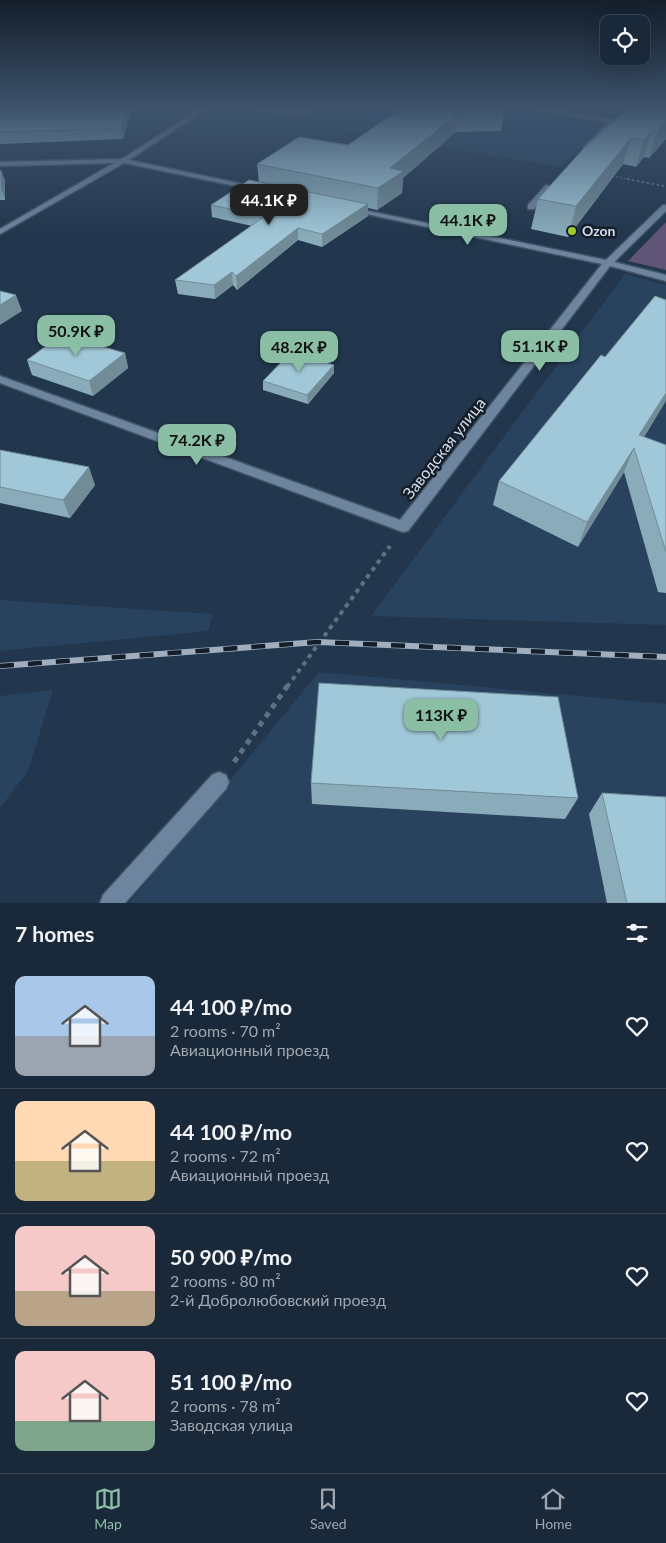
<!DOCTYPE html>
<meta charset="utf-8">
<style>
body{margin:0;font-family:Lato,sans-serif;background:#273545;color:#f1f3f6;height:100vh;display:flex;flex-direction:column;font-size:19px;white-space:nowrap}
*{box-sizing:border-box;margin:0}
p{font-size:16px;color:#9fa6af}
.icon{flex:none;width:28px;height:28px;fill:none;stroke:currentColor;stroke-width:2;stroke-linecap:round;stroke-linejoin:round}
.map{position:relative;height:903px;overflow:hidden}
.details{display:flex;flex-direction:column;background:#1a293a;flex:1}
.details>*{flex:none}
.fabs{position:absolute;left:600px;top:15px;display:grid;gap:10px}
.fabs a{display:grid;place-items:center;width:50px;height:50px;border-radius:10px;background:#1a293a;box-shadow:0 5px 20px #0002,0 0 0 1px #384554;font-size:25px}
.price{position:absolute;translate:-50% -42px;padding:0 11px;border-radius:10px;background:#8abfa5;color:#111;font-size:16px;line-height:32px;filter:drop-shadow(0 1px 2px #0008)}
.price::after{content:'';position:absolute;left:50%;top:30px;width:15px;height:11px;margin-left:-8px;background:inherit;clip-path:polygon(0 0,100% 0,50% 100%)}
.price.selected{background:#222;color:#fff}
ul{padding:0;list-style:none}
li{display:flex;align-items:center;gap:15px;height:125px;padding:0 15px}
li+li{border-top:1px solid #384554}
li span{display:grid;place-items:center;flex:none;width:140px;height:100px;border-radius:10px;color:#555}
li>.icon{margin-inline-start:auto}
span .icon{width:60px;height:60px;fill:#fffc;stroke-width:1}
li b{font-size:21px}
h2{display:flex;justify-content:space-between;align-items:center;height:60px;padding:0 15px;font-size:21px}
.menu{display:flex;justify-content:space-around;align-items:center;height:70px;border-top:1px solid #384554;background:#1a293a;font-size:14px;color:#9fa6af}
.menu a{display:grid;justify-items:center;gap:2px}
.menu .selected{color:#8abfa5}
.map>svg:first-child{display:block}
.built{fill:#29435e}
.green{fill:#605477}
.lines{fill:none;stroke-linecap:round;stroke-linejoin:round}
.minor-casing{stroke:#425466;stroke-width:3}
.path-far3{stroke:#5e7083;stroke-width:1;stroke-dasharray:2 2;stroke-linecap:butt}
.path-far2{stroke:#5e7083;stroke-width:2;stroke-dasharray:2.5 2.5;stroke-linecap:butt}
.path-far1{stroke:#5e7083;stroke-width:4;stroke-dasharray:4.5 4.5;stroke-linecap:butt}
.path{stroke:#5e7083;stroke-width:5;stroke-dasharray:5.5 5.5;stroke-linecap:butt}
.minor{fill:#6d859e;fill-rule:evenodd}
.rail-casing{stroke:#9fafbf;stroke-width:6}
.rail{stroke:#151e28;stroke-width:4.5;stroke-dasharray:14;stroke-linecap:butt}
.wall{fill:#8aacba}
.shaded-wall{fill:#718c97}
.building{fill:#a1c8d8;stroke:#718c97}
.poi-dot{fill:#9dca30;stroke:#151e28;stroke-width:2}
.labels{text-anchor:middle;stroke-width:5;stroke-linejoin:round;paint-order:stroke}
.far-poi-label{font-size:14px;font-weight:bold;fill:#d2dfed;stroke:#151e28;text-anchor:start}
.street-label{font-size:16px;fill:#d2dfed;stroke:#151e28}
</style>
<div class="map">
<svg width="666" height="903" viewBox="0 0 666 903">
<rect width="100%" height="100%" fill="#22374d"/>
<!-- built -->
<path class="built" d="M376,110H518L605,123L560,167L342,131Z
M625,274L666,285V625L371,616Z
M0,600L213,614L208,631L0,651Z
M319,672L666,704V903H129Z
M53,690L28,771L0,808V696Z"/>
<!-- green -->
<path class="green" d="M666,222V270L628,261Z"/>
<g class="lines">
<!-- minor casing -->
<g class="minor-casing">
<path id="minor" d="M198,110H205L129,160L257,187L261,189L260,191L124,163L0,234V229L114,163L0,166V162L122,159Z
M261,110H293L284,115Z
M535,110H551L633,123L630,125L615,123L586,149L583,147L584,146L609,122Z
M546,185L553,187L534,209H528V205Z
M663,205H666V211L614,262L666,275V281L610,266L408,531L403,532L0,383V376L400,520L602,264L352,211L348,209L349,207L606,260Z
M219,772L226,775L229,782L226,789L125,903H100L103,895L212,775Z"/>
</g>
<!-- path-far3 -->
<path class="path-far3" d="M612,176L633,180"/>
<!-- path-far2 -->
<path class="path-far2" d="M627,179L664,186"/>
<!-- path-far1 -->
<path class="path-far1" d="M287,687L390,546"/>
<!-- path -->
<path class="path" d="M234,762L288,685"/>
<!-- minor -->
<use href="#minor" class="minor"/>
<!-- rail casing -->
<g class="rail-casing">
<path id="rail" d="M0,666L318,642L666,657"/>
</g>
<!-- rail -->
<use href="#rail" class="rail"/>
</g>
<!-- wall -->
<path class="wall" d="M0,110H132L123,139L0,144Z
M292,110H313L304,115L292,113Z
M399,110L504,112L501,131L456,132L403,178L402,193L377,210L368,208V216L322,247L298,240L237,290L233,285L215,299L178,294L175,280L252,226L212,217L211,205L259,182L257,164L348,145Z
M666,110V139L649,158L644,157L636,167L623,164L568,237L531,229L538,199Z
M0,169L5,181V200H0Z
M666,300V400L664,404L644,437L666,445V593L658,592L624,472L578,547L493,505L499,481L605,357Z
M125,353L128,368L93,396L32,375L27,360Z
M334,373L308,404L263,390V381Z
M0,450L95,485L70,518L0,503Z
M311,783L578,798L565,819L312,804Z
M602,793L666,903H607L589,814Z"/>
<!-- shaded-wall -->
<path class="shaded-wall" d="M126,110H132L123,139L121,128Z
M304,110H313L304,115Z
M459,113L456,132L403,178L402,193L377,210L378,188L390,168Z
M666,122V139L649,158L657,131Z
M652,130L644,157L636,167L644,140Z
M631,138L623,164L568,237L576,206Z
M1,169L5,181V200L1,187Z
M368,204V216L322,247V234Z
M298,228V240L237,290L236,276Z
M232,272L233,285L215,299L214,285Z
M16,295L22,311L0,325V305Z
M125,353L128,368L93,396L89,381Z
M334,365V373L308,404L307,395Z
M666,390V400L664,404L635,450L634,448L624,472L578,547L587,522Z
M89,467L95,485L70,518L63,500Z"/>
<!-- building -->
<path class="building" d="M0,110H126L121,128L0,132Z
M399,110H503L504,112L459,113L390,168L404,171L378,188L257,164L299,137L348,145Z
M626,110H666V122L657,131L652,130L644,140L631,138L576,206L538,199L584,148Z
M249,180L368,204L322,234L298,228L236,276L232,272L214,285L175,280L265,216L211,205Z
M0,291L16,295L0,305Z
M655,296L666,300V393L639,435L666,445V552L634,448L587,522L499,481L601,355L605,357Z
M61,335L125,353L89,381L27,360Z
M291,352L334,365L307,395L263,381Z
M0,450L89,467L63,500L0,487Z
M319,683L558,697L578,798L311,783Z
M602,793L666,797V903H627Z"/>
<!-- sky -->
<linearGradient id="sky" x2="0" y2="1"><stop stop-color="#131e2a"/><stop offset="0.46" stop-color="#3e536d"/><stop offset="1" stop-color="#3e536d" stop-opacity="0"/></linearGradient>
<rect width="666" height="237" fill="url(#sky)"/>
<!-- markers -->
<circle class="poi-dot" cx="572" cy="231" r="5"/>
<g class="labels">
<!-- far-poi labels -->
<g class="far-poi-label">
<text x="582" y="236">Ozon</text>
</g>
<!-- street labels -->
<g class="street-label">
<text transform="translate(444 448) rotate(-52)" y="6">Заводская улица</text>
</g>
</g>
</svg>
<div class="fabs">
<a><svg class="icon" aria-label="locate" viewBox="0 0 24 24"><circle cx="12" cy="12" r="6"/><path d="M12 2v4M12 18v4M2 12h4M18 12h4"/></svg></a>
</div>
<b class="price selected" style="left:269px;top:226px">44.1K ₽</b>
<b class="price" style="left:468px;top:246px">44.1K ₽</b>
<b class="price" style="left:76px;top:357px">50.9K ₽</b>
<b class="price" style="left:540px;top:372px">51.1K ₽</b>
<b class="price" style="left:299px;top:373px">48.2K ₽</b>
<b class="price" style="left:197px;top:466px">74.2K ₽</b>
<b class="price" style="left:441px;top:741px">113K ₽</b>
</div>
<section class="details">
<h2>7 homes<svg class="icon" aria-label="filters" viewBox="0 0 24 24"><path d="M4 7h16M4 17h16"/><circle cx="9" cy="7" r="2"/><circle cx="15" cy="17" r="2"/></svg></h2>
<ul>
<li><span style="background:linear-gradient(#a9c7e8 60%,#9aa5b1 0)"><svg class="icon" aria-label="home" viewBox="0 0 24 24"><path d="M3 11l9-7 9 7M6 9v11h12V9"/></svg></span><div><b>44 100 ₽/mo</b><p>2 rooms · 70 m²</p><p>Авиационный проезд</p></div><svg class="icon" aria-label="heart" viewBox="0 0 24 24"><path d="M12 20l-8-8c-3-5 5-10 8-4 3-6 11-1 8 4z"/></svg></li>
<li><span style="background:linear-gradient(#ffd9b3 60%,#c2b280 0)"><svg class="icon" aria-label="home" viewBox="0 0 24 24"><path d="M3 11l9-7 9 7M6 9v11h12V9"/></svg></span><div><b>44 100 ₽/mo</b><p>2 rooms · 72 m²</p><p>Авиационный проезд</p></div><svg class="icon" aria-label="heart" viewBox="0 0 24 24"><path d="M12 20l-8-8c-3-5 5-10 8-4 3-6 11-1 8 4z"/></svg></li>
<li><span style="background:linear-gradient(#f6c9c9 65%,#b9a48a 0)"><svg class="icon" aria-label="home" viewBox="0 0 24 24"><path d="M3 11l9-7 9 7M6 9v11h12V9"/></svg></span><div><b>50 900 ₽/mo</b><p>2 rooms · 80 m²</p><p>2-й Добролюбовский проезд</p></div><svg class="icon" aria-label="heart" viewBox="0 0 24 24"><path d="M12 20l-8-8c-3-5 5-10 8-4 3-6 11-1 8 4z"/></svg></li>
<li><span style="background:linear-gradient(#f6c9c9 70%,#7fa58c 0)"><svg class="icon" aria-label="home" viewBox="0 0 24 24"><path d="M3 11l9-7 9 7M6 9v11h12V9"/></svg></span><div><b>51 100 ₽/mo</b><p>2 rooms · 78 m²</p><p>Заводская улица</p></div><svg class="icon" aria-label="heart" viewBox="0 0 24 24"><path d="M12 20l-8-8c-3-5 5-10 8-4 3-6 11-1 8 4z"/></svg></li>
</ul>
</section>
<nav class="menu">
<a class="selected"><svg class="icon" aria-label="map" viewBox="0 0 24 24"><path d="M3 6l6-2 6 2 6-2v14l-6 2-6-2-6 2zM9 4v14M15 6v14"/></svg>Map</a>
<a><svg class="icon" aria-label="saved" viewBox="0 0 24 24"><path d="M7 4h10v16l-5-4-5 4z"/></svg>Saved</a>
<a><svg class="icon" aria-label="home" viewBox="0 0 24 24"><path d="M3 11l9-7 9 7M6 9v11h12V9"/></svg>Home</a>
</nav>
